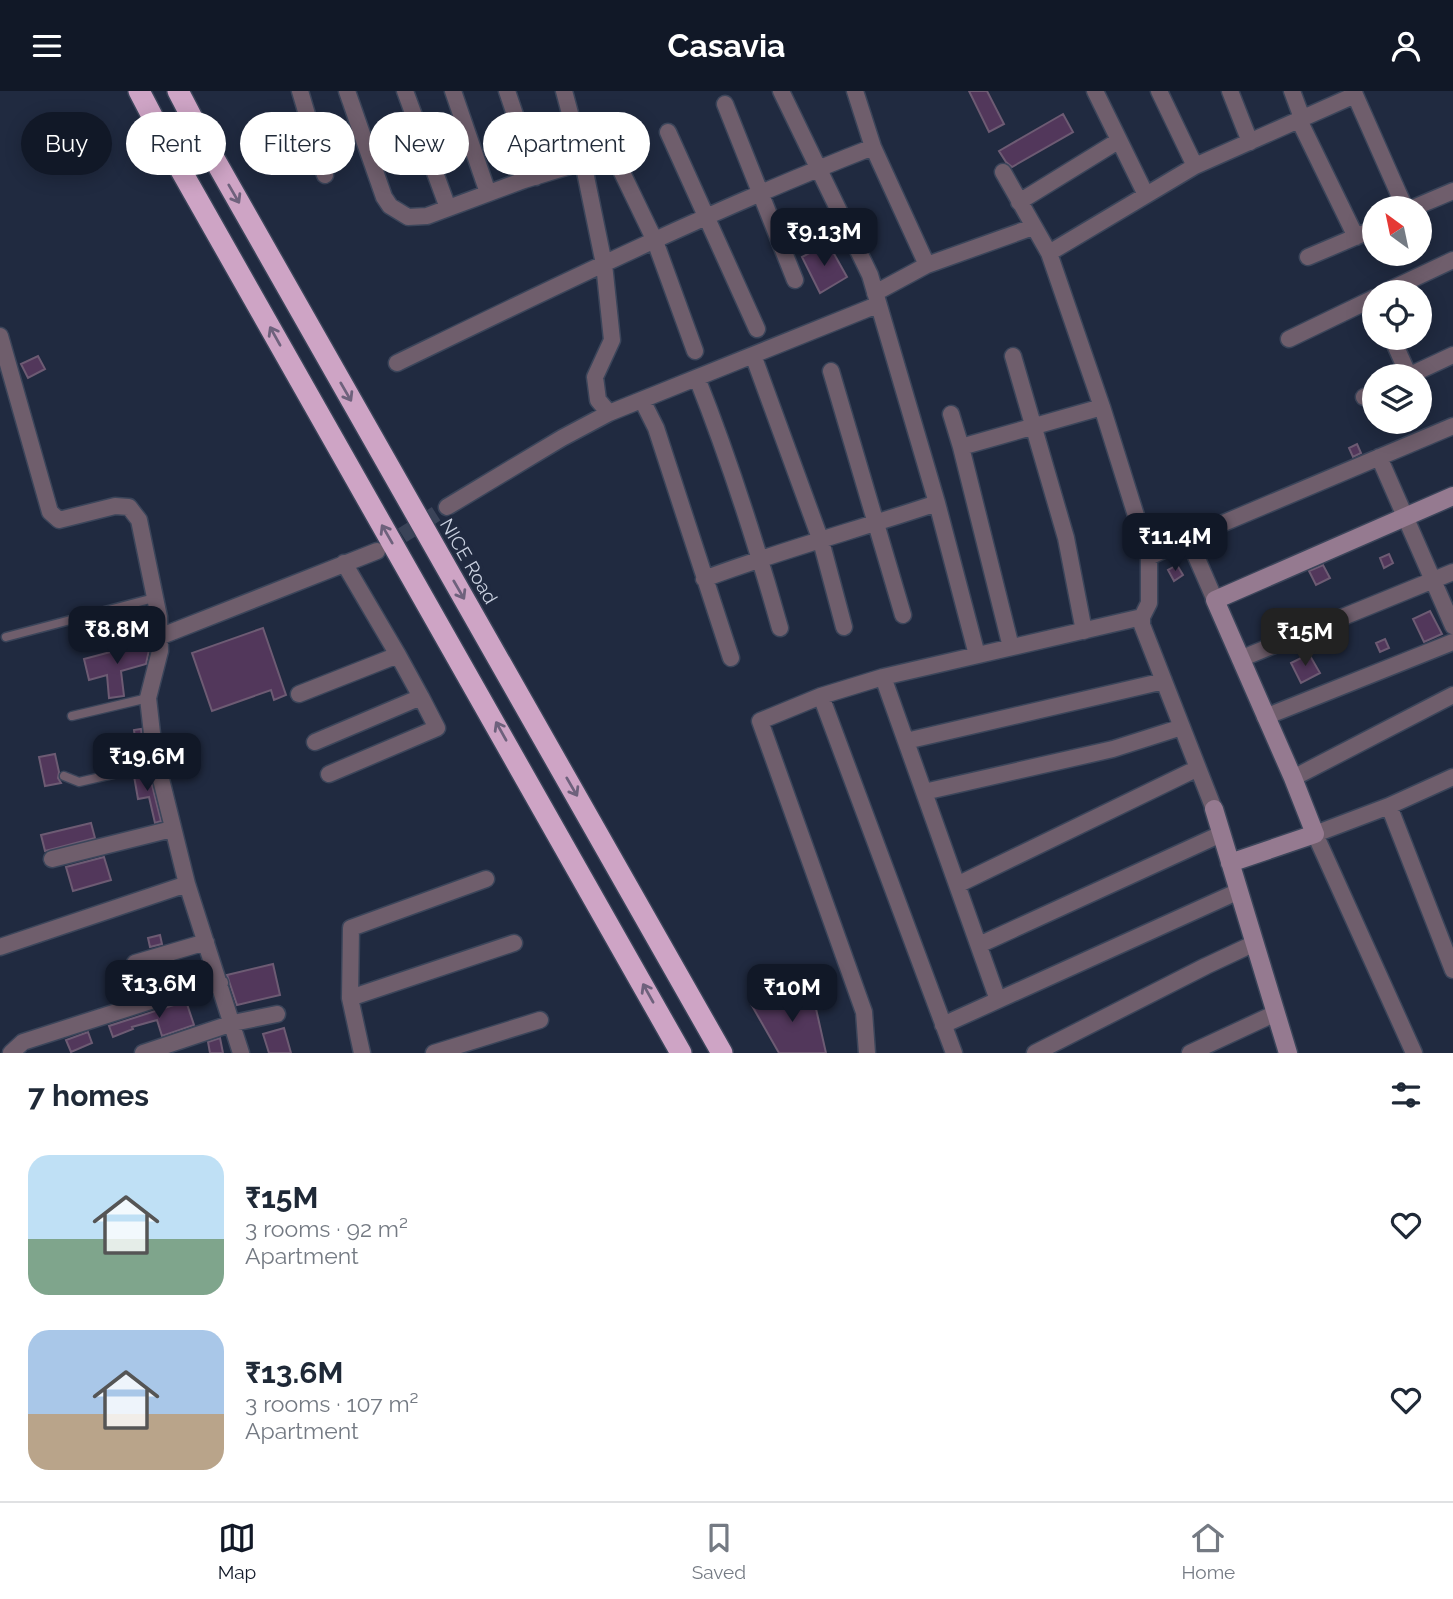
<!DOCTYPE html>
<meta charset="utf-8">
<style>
body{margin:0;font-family:Raleway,sans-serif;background:#f2f2f3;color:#1f2937;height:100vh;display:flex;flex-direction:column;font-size:26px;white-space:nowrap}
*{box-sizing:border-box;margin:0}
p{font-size:23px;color:#747a83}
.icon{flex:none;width:38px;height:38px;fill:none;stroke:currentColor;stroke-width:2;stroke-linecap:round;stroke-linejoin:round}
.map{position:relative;height:962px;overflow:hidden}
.panel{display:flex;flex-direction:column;background:#fff;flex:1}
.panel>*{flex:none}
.top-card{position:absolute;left:21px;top:21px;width:700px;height:63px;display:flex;gap:14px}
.needle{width:46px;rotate:327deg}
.controls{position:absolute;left:1362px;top:105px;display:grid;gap:14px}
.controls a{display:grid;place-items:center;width:70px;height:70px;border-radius:50%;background:#fff;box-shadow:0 4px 18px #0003;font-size:35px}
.price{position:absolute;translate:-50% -60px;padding:0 16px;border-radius:14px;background:#111827;color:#fff;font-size:23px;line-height:46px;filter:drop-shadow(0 2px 4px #0008)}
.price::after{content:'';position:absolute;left:50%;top:42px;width:21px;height:16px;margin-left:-10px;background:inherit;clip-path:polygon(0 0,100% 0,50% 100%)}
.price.current{background:#222;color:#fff}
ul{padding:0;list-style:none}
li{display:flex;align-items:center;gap:21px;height:175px;padding:0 28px}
li span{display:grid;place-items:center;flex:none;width:196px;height:140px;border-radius:21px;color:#555}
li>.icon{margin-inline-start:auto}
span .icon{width:84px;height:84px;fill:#fffc;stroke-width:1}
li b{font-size:30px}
h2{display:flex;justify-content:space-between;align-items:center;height:84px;padding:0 28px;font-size:30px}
.pill{padding:0 24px;border-radius:32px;background:#fff;box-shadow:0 4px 18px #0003;font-size:24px;line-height:63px}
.pill.current{background:#111827;color:#fff}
header{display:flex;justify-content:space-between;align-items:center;height:91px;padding:0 28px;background:#111827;color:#fff;font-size:32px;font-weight:700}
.dock{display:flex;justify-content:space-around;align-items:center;height:98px;border-top:2px solid #e0e1e3;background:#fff;font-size:19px;color:#747a83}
.dock a{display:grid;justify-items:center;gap:4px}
.dock .current{color:#111827}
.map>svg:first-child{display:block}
.building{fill:#52375b;stroke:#6d5b73;stroke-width:2}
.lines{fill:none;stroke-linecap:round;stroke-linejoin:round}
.street-tunnel{stroke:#3a4358;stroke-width:16;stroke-dasharray:16 8;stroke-linecap:butt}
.lane-casing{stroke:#3b455a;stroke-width:11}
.street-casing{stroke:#3b455a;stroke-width:19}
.secondary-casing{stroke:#3b455a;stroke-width:21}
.highway-casing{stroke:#3b455a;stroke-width:24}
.lane{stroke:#6f5e6c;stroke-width:8}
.street{stroke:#6f5e6c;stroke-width:16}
.secondary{stroke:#957a90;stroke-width:18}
.highway{stroke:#cea4c5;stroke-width:21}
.oneway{stroke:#6e617c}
.labels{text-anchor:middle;stroke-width:7;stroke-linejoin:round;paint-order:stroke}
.street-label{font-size:19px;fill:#cad1e0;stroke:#202a40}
</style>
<header><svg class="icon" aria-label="menu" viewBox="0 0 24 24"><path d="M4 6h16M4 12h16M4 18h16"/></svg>Casavia<svg class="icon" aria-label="person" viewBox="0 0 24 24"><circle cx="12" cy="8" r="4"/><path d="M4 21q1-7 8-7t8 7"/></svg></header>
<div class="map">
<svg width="1453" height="962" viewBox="0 0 1453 962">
<rect width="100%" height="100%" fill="#202a40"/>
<!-- building -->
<path class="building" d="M969,0H987L1004,33L989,41Z
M1063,23L1073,41L1012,76L1006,71L999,60Z
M828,152L847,186L820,202L802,166Z
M38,265L45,278L28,287L21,273Z
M1357,353L1361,362L1353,366L1349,357Z
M1389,463L1393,472L1384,477L1380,467Z
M1177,474L1183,484L1174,490L1168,479Z
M1323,474L1330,487L1316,494L1309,480Z
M1430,520L1442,543L1424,551L1413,528Z
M263,537L286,604L274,609L271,599L212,620L192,562Z
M1385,548L1389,557L1380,561L1376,552Z
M148,551L149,559L146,573L121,580L124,605L109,607L107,584L89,589L84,568Z
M1309,563L1320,582L1301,592L1291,572Z
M141,638L143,654L136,655L134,639Z
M55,663L59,681L58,687L61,692L45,695L39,666Z
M149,682L161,730L155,732L149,706L138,708L134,685Z
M91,732L95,747L45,760L41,744Z
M104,766L111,789L73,800L66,776Z
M160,844L162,853L150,856L148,847Z
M273,873L280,904L237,914L227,884Z
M153,882L158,897L122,908L119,904L140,893L138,888Z
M812,900L826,962H779L751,913Z
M186,910L194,934L162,945L157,929L132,936L133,938L113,946L109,935Z
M284,937L291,962H269L263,943Z
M88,941L92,952L71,961L66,949Z
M220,947L223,962H210L208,951Z"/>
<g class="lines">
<!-- street-tunnel -->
<path class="street-tunnel" d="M382,457L447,416"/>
<!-- lane casing -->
<g class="lane-casing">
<path id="lane" d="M6,546L154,507
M72,625L148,607
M64,685L79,691L157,673"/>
</g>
<!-- street casing -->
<g class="street-casing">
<path id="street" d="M300,0L325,84
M347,0L384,106L390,115L408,126L427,125L524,89L583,71
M405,0L448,117
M453,0L488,102
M507,0L536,86
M564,0L583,71L604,173L612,249L595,286L598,309L609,322
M781,0L870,184L937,412L977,564
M855,0L873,56L927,174
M1095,0L1146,104
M1159,0L1195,75
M1230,0L1250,51
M1292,0L1302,27
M1355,4L1405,117
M725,13L795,189
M1299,29L1356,146
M668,41L757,238
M616,69L655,150L695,260
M1003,81L1049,162L1195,75L1355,4L1354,0
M1019,111L1118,50
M1413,117L1453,100
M1049,162L1102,316L1149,466V512L1142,526
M1308,166L1374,138
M1385,201L1453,169
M875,202L927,174L1033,136
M0,245L50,421L59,429L115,415L129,416L139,429L159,526L160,560L148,607L154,660L187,793L241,962
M1392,247L1409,285
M1289,248L1374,207
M753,264L821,450L844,536
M1013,265L1066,447L1084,540
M397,272C554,196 711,119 873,56
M831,280L903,524
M1408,285L1453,264
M697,287C729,368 756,452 780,537
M1364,306L1374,302
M642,309L656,337L731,567
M951,323L961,356L1011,556
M961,356L1102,316
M1379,366L1453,535
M447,416L562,347L609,322L877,214
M1149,466L1188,447
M344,472L398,564
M704,488C781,459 860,438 937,412
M1215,509L1188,447L1453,335
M159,546L377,460
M1240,568L1453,481
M883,586L998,909
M299,603L398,564L421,606
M821,605L954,962
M1265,626L1453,551
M906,650L1164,590
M315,651L421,606L437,637L329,683
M1293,687L1453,604
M924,701L1113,658L1182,636
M1389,715L1453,879
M52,768L172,738
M957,794L1198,677
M979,854L1221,743
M0,856L187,793
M135,872L206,851
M350,907L351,837L486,788
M943,934L1239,800
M11,962L23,951L188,898L220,892
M143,962L233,932L277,923
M362,962L350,907L514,852
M434,962L540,929
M867,962L864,921L760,630L821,605L883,586L1142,526V534L1214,718
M1035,962L1206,875L1255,852
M1190,962L1276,922
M1414,962L1315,743L1389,715L1453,686"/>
</g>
<!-- secondary casing -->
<g class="secondary-casing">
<path id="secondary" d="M1214,718L1288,962
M1230,772L1315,743L1293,687L1215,509L1453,405"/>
</g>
<!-- highway casing -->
<g class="highway-casing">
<path id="highway" d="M139,0L174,67L681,962
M178,0L203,48L722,962"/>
</g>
<!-- lane -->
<use href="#lane" class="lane"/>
<!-- street -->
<use href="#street" class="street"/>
<!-- secondary -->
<use href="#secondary" class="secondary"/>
<!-- highway -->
<use href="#highway" class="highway"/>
</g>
<!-- one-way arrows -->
<defs><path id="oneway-shaft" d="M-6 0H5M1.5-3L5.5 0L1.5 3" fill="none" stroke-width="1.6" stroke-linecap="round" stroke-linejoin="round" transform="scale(1.75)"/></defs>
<g class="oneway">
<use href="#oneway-shaft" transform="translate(234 103) rotate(60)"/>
<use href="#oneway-shaft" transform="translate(275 245) rotate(-119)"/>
<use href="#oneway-shaft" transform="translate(346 301) rotate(60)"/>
<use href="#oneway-shaft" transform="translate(387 443) rotate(-120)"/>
<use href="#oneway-shaft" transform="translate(459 499) rotate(60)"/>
<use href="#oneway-shaft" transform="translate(501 640) rotate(-119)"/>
<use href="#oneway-shaft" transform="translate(572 696) rotate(60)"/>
<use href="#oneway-shaft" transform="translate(648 902) rotate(-119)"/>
</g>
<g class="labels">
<!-- street labels -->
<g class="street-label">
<text transform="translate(469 470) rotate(60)" y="7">NICE Road</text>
</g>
</g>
</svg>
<div class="controls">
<a><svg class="needle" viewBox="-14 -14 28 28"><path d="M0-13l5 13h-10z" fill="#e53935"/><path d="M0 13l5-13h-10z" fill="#747a83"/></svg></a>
<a><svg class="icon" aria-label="locate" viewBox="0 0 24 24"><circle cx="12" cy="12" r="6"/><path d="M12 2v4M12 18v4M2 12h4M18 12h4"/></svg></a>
<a><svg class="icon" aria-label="layers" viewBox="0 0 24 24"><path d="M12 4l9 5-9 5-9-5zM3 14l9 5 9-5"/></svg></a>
</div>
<b class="price" style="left:824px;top:177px">₹9.13M</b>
<b class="price" style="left:1175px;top:482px">₹11.4M</b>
<b class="price" style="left:117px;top:575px">₹8.8M</b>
<b class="price current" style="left:1305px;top:577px">₹15M</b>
<b class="price" style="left:147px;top:702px">₹19.6M</b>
<b class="price" style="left:159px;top:929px">₹13.6M</b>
<b class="price" style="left:792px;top:933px">₹10M</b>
<div class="top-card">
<a class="pill current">Buy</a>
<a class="pill">Rent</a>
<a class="pill">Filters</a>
<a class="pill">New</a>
<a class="pill">Apartment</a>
</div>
</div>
<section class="panel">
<h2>7 homes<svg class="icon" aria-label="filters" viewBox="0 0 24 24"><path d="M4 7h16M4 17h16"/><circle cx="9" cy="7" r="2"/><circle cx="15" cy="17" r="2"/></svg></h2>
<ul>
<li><span style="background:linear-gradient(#bfe0f5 60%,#7fa58c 0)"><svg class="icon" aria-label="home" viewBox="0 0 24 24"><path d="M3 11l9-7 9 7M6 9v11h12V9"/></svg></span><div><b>₹15M</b><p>3 rooms · 92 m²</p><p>Apartment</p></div><svg class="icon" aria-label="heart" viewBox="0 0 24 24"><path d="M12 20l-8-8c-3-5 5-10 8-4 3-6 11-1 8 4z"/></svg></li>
<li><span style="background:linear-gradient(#a9c7e8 60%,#b9a48a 0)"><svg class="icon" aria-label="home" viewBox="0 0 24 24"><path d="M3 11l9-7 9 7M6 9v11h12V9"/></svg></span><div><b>₹13.6M</b><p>3 rooms · 107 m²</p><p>Apartment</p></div><svg class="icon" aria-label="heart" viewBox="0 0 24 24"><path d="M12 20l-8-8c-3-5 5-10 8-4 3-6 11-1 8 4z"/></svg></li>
</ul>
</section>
<nav class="dock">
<a class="current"><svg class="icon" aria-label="map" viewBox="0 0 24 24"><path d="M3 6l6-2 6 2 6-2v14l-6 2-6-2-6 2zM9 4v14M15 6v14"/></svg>Map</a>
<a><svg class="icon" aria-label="saved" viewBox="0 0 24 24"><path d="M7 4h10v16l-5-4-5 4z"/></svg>Saved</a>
<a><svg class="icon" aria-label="home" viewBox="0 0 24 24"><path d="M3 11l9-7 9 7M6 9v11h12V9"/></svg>Home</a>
</nav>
